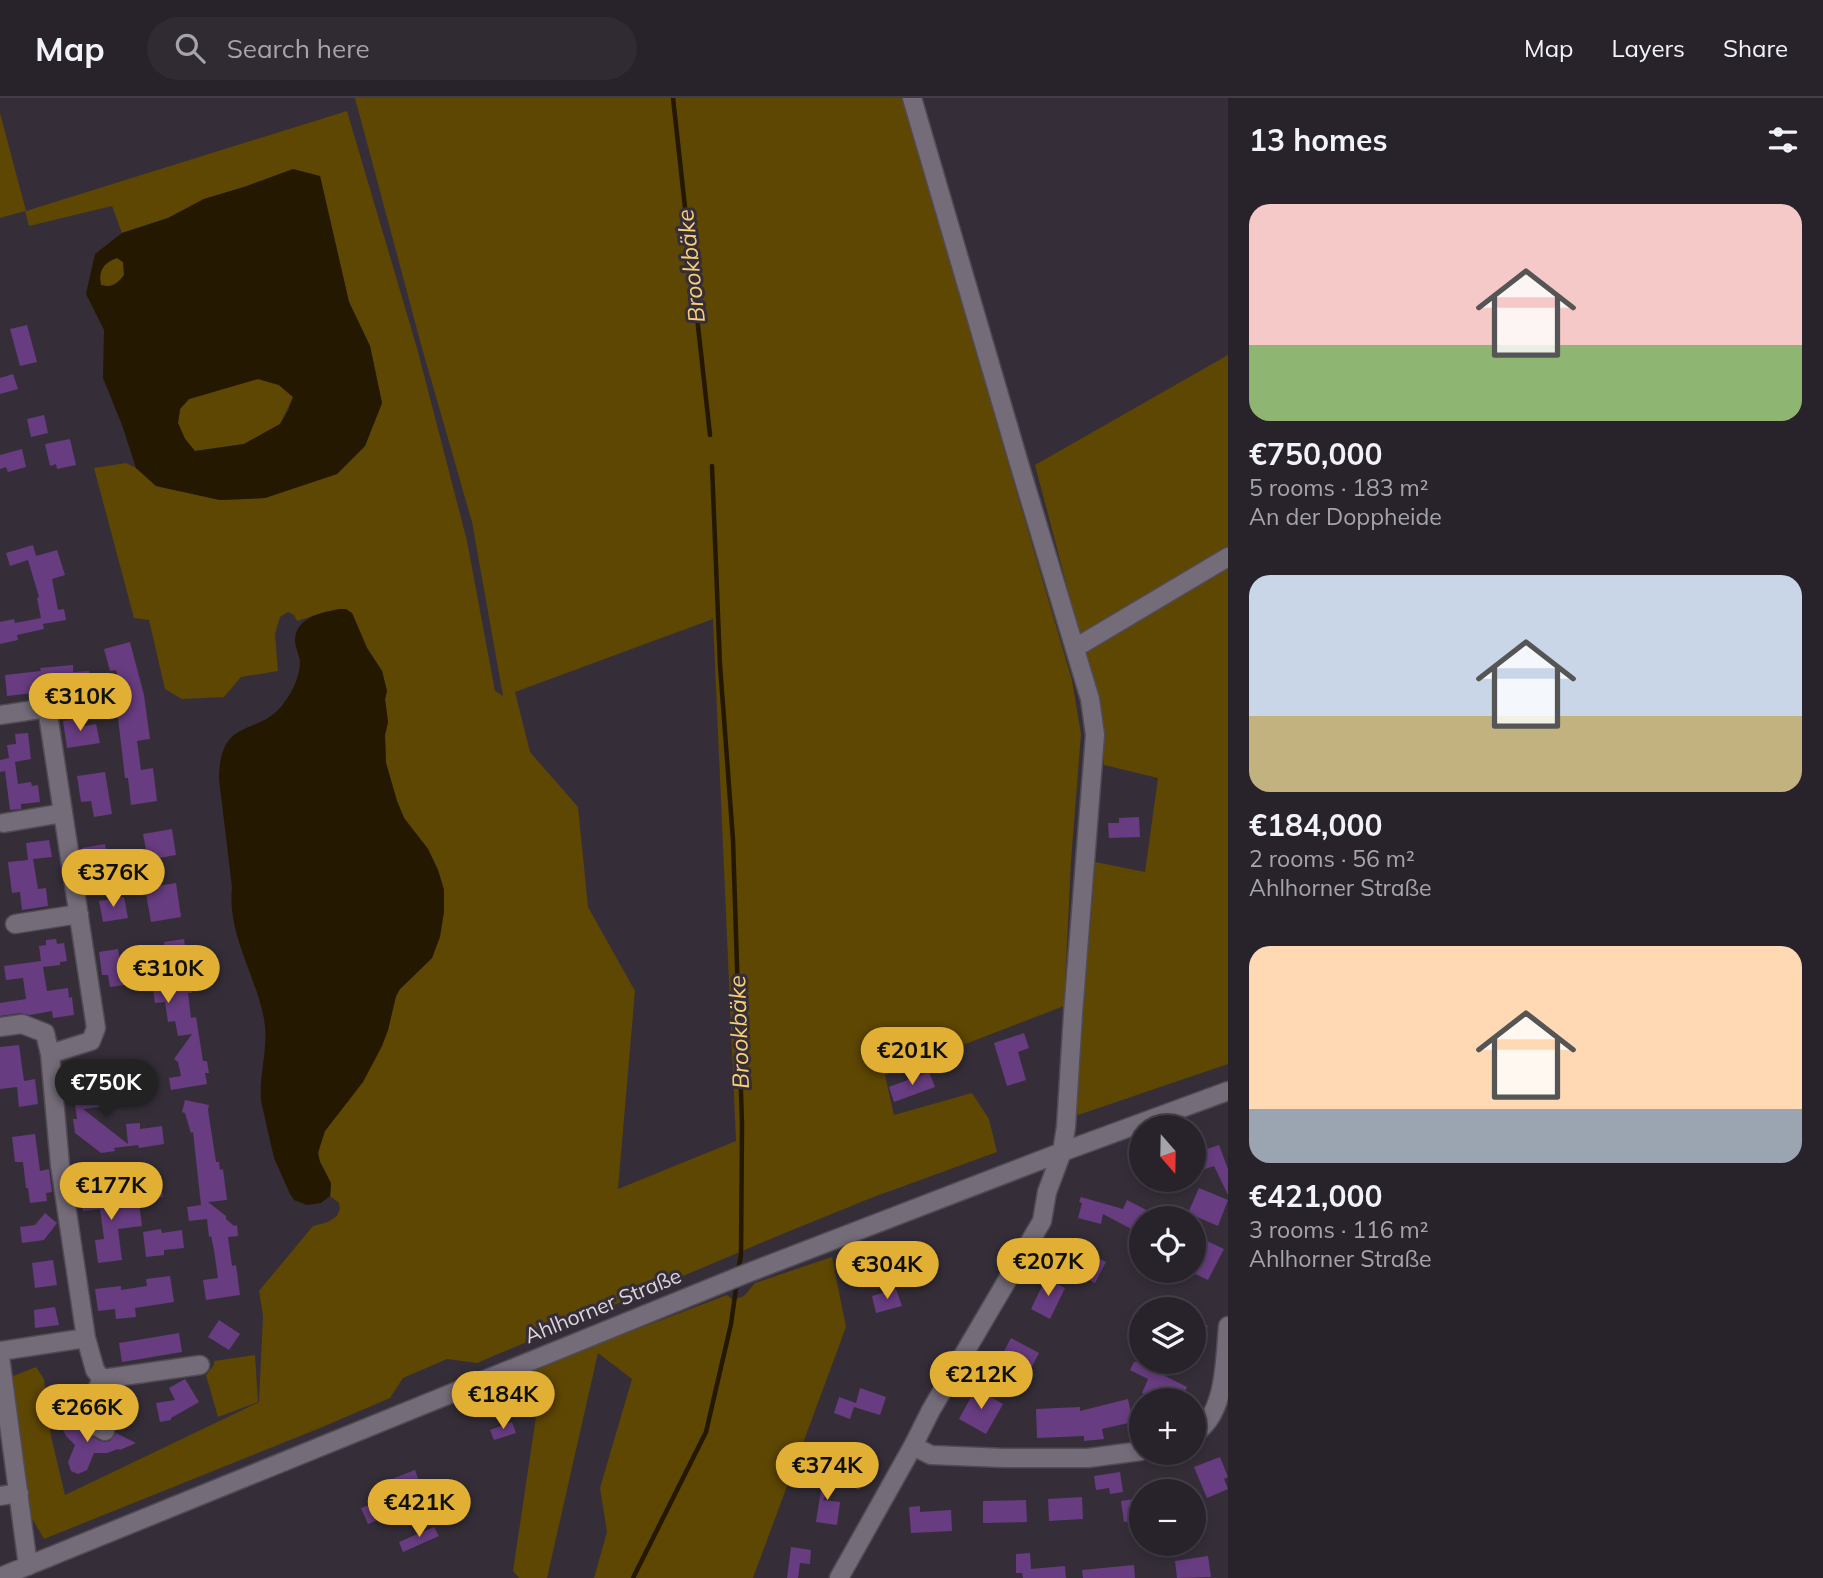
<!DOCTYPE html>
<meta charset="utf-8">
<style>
body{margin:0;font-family:Mulish,sans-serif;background:#302a33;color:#f1f3f6;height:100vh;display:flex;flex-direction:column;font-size:26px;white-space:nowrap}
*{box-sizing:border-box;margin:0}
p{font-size:23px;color:#a5a4a9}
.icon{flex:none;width:38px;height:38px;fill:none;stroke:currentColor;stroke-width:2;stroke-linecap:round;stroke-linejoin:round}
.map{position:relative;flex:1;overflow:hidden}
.sheet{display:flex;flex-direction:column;background:#28222b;width:595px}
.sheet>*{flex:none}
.needle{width:46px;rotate:160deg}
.tools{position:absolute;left:1129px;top:1017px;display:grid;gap:14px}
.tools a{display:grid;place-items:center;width:77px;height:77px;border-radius:50%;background:#28222b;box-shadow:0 4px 10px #0003,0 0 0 2px #443f47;font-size:35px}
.price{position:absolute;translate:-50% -60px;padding:0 16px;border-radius:24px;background:#e1af34;color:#111;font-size:23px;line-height:46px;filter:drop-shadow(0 2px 4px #0008)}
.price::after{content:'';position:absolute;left:50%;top:42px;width:21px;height:16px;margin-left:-10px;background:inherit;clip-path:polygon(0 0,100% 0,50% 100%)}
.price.selected{background:#222;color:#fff}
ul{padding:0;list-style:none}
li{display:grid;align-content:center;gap:14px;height:371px;padding:0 21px}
li span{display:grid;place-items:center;height:217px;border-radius:21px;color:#555}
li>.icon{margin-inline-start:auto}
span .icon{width:126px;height:126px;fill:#fffc;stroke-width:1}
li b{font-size:30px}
h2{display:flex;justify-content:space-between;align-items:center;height:84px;padding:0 21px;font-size:30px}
header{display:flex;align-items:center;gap:42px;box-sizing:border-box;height:98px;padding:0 35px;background:#28222b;border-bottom:2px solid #443f47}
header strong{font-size:33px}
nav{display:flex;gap:38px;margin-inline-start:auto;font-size:24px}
.search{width:490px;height:63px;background:#302a33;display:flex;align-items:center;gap:18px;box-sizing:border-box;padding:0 24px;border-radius:38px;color:#a5a4a9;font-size:26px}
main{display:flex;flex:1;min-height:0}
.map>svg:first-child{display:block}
.green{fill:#5e4603;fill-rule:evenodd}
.water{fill:#241800;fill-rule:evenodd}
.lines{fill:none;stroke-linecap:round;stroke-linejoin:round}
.stream{stroke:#241800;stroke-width:4.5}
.building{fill:#673c80}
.minor-casing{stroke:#514b55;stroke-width:21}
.minor{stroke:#746c79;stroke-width:18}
.labels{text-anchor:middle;stroke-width:6;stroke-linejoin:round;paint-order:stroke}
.street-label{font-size:21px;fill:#dad5dd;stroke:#352e39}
.water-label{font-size:23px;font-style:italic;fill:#f9d076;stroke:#352e39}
</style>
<header>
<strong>Map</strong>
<div class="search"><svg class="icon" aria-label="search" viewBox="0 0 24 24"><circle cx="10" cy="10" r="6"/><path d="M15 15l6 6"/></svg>Search here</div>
<nav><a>Map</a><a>Layers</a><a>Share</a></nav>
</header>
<main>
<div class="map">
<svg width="1228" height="1480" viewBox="0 0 1228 1480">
<rect width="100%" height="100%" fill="#352e39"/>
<!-- green -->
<path class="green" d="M355,0H903L1011,375L1072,582L1081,636L1071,763L1064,908L885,977L894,1017L972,995L989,1021L997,1054L871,1100L780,1137L477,1265L447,1261L403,1280L390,1300L320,1330L44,1441L29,1415L11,1279L36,1269L44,1281L51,1338L65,1397L259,1304L263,1218L259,1193L313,1128L328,1124L337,1118L340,1111L339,1105L330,1098C334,1083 324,1074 319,1061C316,1053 323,1032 329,1025C332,1022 335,1020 337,1017C341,1012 343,1008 348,1004L388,932L396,898L400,891L432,860L444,814V792L438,772L428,751L404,720L397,703L386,665L385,637L388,624L385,601L387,593L382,573L367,550L352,515L328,513L297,523L294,517L288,514L280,519L275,536L278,573L241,579L224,599L182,601L165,591L149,522L134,520L94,370L126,365L136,370L156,388L220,402L265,400L337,376L365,348L382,305L370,248L349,204L320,78L244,89L204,101L168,120L122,135L112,108L29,128L25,113L0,120V15L26,113L347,13L417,250L467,443L495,593L503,598L472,424L422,250ZM713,521L736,1043L618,1091L635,893L588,809L578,709L530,654L515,594Z
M117,160L123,164L125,177L118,184L109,189L101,187C98,174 103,165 117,160Z
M1228,257V454L1080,538L1035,367Z
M258,281L279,287L293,299L280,326L244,346L195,353L185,341L178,325L180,311L189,301Z
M1228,468V966L1078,1017L1071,1005L1091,822L1095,764L1145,774L1158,680L1104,667L1101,634L1084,551Z
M832,1159L846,1229L753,1480H594L607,1434L600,1390L632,1281L598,1255L547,1480H519L513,1473L537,1312L509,1280L727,1197L733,1202L744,1198L755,1185Z
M255,1257L258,1304L218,1319L206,1277L214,1267V1263Z"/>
<!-- water -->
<path class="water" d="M293,71L320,78L349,204L370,248L382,305L365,348L337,376L265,400L220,402L156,388L136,370L122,327L103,280L104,232L86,196L95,156L122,135L168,120L204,101L244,89ZM117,160L123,164L124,177C117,186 113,190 101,187C98,174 103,164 117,160ZM258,281L279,287L293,299L288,313L280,326L244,346L195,353L185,341L178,325L180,311L189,301Z
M339,511H346L352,515L367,550L382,573L387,593L385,601L388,624L385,637L386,665L397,703L404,720L428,751L438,772L444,792V814L440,839L432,860L400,891L396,898L388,932L382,948L363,984L325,1033L318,1055L320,1064L331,1085L330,1098L321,1105L307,1107L294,1102L290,1096L274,1060L261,1003C259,975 269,949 264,921C256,877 227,836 232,789L219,681C220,614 260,642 286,602C294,591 300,577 300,563C299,556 295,549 295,542C296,519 321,515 339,511Z"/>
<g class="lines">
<!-- stream -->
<path class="stream" d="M673,0L710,337
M712,368L720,567L733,742L742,1026L741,1157L738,1174
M633,1480L706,1334L731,1226L737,1183"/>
</g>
<!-- building -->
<path class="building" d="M27,227L37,264L20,268L10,231Z
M13,276L18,291L0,296V280Z
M44,317L48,335L31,339L27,321Z
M70,341L76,367L57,371L56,366L50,368L45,346Z
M22,351L26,369L8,374L6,369L0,371V357Z
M33,447L36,458L57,452L65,477L52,481L58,512L64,511L66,522L43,526L44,531L17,537L18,542L0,546V524L14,521L15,525L41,520L37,500L39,499L28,462L10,468L6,455Z
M130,544L144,597L150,641L137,643L141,672L153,670L157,703L131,707L128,680H125L116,603L124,602L116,572L110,573L104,551Z
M73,567V574L89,573L91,594L52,598L51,593L7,598L5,577L41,573L40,570Z
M84,619L85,628L96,626L100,645L67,650L63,623Z
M28,635L31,661L15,664L18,686L31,684L32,688L38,687L40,704L21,706V711L10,712L5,673L0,674V662L9,660L7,647L16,646L15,636Z
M105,674L112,716L94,719L91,703L81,704L77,678Z
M1139,719L1140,739L1109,740L1108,725H1119V720Z
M172,731L176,757L148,762L143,736Z
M49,742L52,759L33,761L38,791L46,790L48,808L22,812L20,794L12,795L8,764L28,762L26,745Z
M105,746L110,775L87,779L82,750Z
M176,785L181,819L151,824L145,790Z
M124,799L128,820L103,824L99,803Z
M56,841L57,846L64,845L67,863L60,864V867L43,869L47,893L68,890L69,900L72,899L74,917L53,920L52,913L30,917L20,915L0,918V905L26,901L23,880L6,882L4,868L41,863L39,848L46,847V842Z
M184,841L192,895H188L191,920L196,919L203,963H207L209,975H205L207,986L171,992L169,980L181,978L178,964L174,961L192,936L178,938L175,923L168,924L165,904L155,905L152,883L110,889L108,877H102L99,854L118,851L122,874L167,868L164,844Z
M1024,935L1029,950L1018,954L1026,982L1007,988L994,945Z
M19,947L24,983L35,981L38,1006L19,1009L17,989L0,991V949Z
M929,974L935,989L894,1004L889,989Z
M94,977L96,993L116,990L118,1007L83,1011L128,1046L126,1026L140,1025V1031L162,1028L164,1046L139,1050L138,1047L114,1050L115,1053L101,1055L75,1035L73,1021H77L73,992H71L69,980Z
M185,1002L209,1007L208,1012L216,1064H219L220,1072L223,1071L227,1102L208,1104L226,1118V1121L234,1128L237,1127L238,1138L228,1139L232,1168L236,1167L240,1197L206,1202L203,1182L218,1180L214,1152L211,1138L209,1139L207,1121L189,1123L187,1109L201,1107L193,1034L191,1035L185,1015L182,1014Z
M35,1036L40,1073L49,1071L52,1094L46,1095L47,1103L30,1105L28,1090H26L23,1064H15L12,1039Z
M1219,1047L1228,1071V1097L1214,1068L1202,1072L1195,1055Z
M160,1077L163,1099L139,1102L136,1081Z
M1199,1090L1228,1102L1218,1128L1188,1115Z
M109,1091L111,1108L139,1105L142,1128L118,1131L122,1162L98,1165L95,1142L104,1141L100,1111L83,1113L81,1094Z
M1081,1099L1123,1111L1127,1102L1162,1120H1141V1136L1103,1116L1101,1126L1078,1120L1082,1105L1079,1104Z
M45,1115L57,1125L44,1142L22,1145L20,1129L35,1127Z
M161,1131L162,1135L182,1132L184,1150L164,1152V1157L146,1159L143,1134Z
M1205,1142L1224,1151L1208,1182L1189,1173L1194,1172V1165Z
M1078,1150L1106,1164L1095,1185L1067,1171Z
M53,1162L57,1187L35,1190L32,1165Z
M170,1178L174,1204L135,1210L136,1219L116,1221L115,1211L98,1213L95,1191L121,1188V1192L147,1188L146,1181Z
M1046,1180L1065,1190L1050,1221L1031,1211Z
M896,1191L902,1208L876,1215L872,1198Z
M55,1209L59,1227L35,1230L34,1212Z
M1194,1221L1208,1228L1194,1257Z
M219,1222L240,1236L229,1252L208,1239Z
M179,1235L182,1254L122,1264L119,1245Z
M1011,1240L1039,1255L1028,1276L1000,1261Z
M1134,1264H1170L1163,1277L1187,1289L1181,1302H1156L1142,1295L1148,1281L1130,1272Z
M185,1281L199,1304L171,1320V1322L160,1324L156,1305L175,1302L169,1290Z
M860,1290L886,1299L880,1317L854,1309L850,1321L834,1315L839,1299L856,1305Z
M976,1290L1003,1306L986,1336L959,1321Z
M1128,1301L1133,1324L1102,1331L1104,1341L1084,1343V1338L1037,1340L1036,1311L1080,1309V1313Z
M53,1311L75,1319V1324L77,1330L100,1343L105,1344L110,1343L116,1335L136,1345L120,1352L118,1351L107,1355H94L87,1372L78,1376L71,1373L68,1364L75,1347L66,1338Z
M512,1324L516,1335L494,1342L490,1332Z
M1220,1359L1228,1379L1224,1381L1228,1391L1207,1400L1194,1369Z
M852,1366L869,1374L859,1392L843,1384Z
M415,1372L423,1394L387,1408L389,1412L378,1416L380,1421L368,1426L361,1410L380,1403L374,1388Z
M826,1372L836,1378L823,1402L840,1404L837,1427L816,1424L822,1385L819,1383Z
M1120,1374L1123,1394L1110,1396L1109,1390L1096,1392L1094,1378Z
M1082,1399L1083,1421L1049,1423L1048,1401Z
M1141,1400V1422L1124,1424L1121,1403Z
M1026,1402L1027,1424L983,1425V1403Z
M920,1408V1414L951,1412L952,1433L911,1435L909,1409Z
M434,1429L439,1438L403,1454L399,1444Z
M791,1449L811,1452L810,1466L800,1465L798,1480H787Z
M1030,1455L1031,1471L1065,1468L1066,1480H1023L1022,1475H1016V1456Z
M1208,1458L1211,1479L1177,1480L1175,1463Z
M1134,1467L1135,1480H1083L1082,1472Z"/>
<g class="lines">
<!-- minor casing -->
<g class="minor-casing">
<path id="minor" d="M1075,550L1228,459
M0,617L47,610L96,930L91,943L50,956L60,1067L86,1240L95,1272L102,1281
M4,725L63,715
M15,826L79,816
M0,929L22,926L45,935L50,956
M0,1253L86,1240
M0,1259L28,1468
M102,1281L200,1267
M102,1281L93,1300L86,1323L105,1333
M1194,1335C1226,1318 1225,1260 1228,1228
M913,1348L931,1357L1004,1360H1088L1141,1353
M0,1398L19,1395
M0,1479L745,1176L1062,1054L1228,993
M839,1480L913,1348L931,1312L1042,1123L1047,1094L1062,1054L1066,1029L1073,916L1095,637L1090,601L1021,372L912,0"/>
</g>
<!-- minor -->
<use href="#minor" class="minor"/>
</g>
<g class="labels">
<!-- street labels -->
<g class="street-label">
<text transform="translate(603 1208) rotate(-22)" y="7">Ahlhorner Straße</text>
</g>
<!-- water labels -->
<g class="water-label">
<text transform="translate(691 168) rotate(-96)" y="8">Brookbäke</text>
<text transform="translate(739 934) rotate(-92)" y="8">Brookbäke</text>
</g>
</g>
</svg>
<div class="tools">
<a><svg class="needle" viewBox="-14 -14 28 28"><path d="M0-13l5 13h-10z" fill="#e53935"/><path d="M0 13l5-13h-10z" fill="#a5a4a9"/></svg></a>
<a><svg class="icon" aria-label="locate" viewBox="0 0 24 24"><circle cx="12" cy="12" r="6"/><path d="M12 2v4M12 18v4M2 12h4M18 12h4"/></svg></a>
<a><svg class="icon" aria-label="layers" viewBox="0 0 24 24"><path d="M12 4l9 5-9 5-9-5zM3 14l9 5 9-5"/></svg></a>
<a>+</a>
<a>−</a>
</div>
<b class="price" style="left:80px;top:635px">€310K</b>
<b class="price" style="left:113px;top:811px">€376K</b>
<b class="price" style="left:168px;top:907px">€310K</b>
<b class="price" style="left:912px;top:989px">€201K</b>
<b class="price selected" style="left:106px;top:1021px">€750K</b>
<b class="price" style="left:111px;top:1124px">€177K</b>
<b class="price" style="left:1048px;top:1200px">€207K</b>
<b class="price" style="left:887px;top:1203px">€304K</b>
<b class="price" style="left:981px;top:1313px">€212K</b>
<b class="price" style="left:503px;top:1333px">€184K</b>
<b class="price" style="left:87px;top:1346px">€266K</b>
<b class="price" style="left:827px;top:1404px">€374K</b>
<b class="price" style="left:419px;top:1441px">€421K</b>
</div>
<section class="sheet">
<h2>13 homes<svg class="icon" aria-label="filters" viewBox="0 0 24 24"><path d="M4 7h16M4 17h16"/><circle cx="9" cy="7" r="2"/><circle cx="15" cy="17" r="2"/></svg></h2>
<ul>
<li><span style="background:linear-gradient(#f6c9c9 65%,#8fb573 0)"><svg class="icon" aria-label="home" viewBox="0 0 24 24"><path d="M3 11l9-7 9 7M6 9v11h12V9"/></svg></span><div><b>€750,000</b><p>5 rooms · 183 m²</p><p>An der Doppheide</p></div></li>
<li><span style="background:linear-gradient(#c9d6e8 65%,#c2b280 0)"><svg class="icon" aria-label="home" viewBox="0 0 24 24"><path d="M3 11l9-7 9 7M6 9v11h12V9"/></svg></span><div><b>€184,000</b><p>2 rooms · 56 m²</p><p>Ahlhorner Straße</p></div></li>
<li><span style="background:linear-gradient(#ffd9b3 75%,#9aa5b1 0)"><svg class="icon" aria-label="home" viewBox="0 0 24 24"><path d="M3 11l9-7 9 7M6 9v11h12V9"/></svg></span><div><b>€421,000</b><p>3 rooms · 116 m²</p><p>Ahlhorner Straße</p></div></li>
</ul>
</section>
</main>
